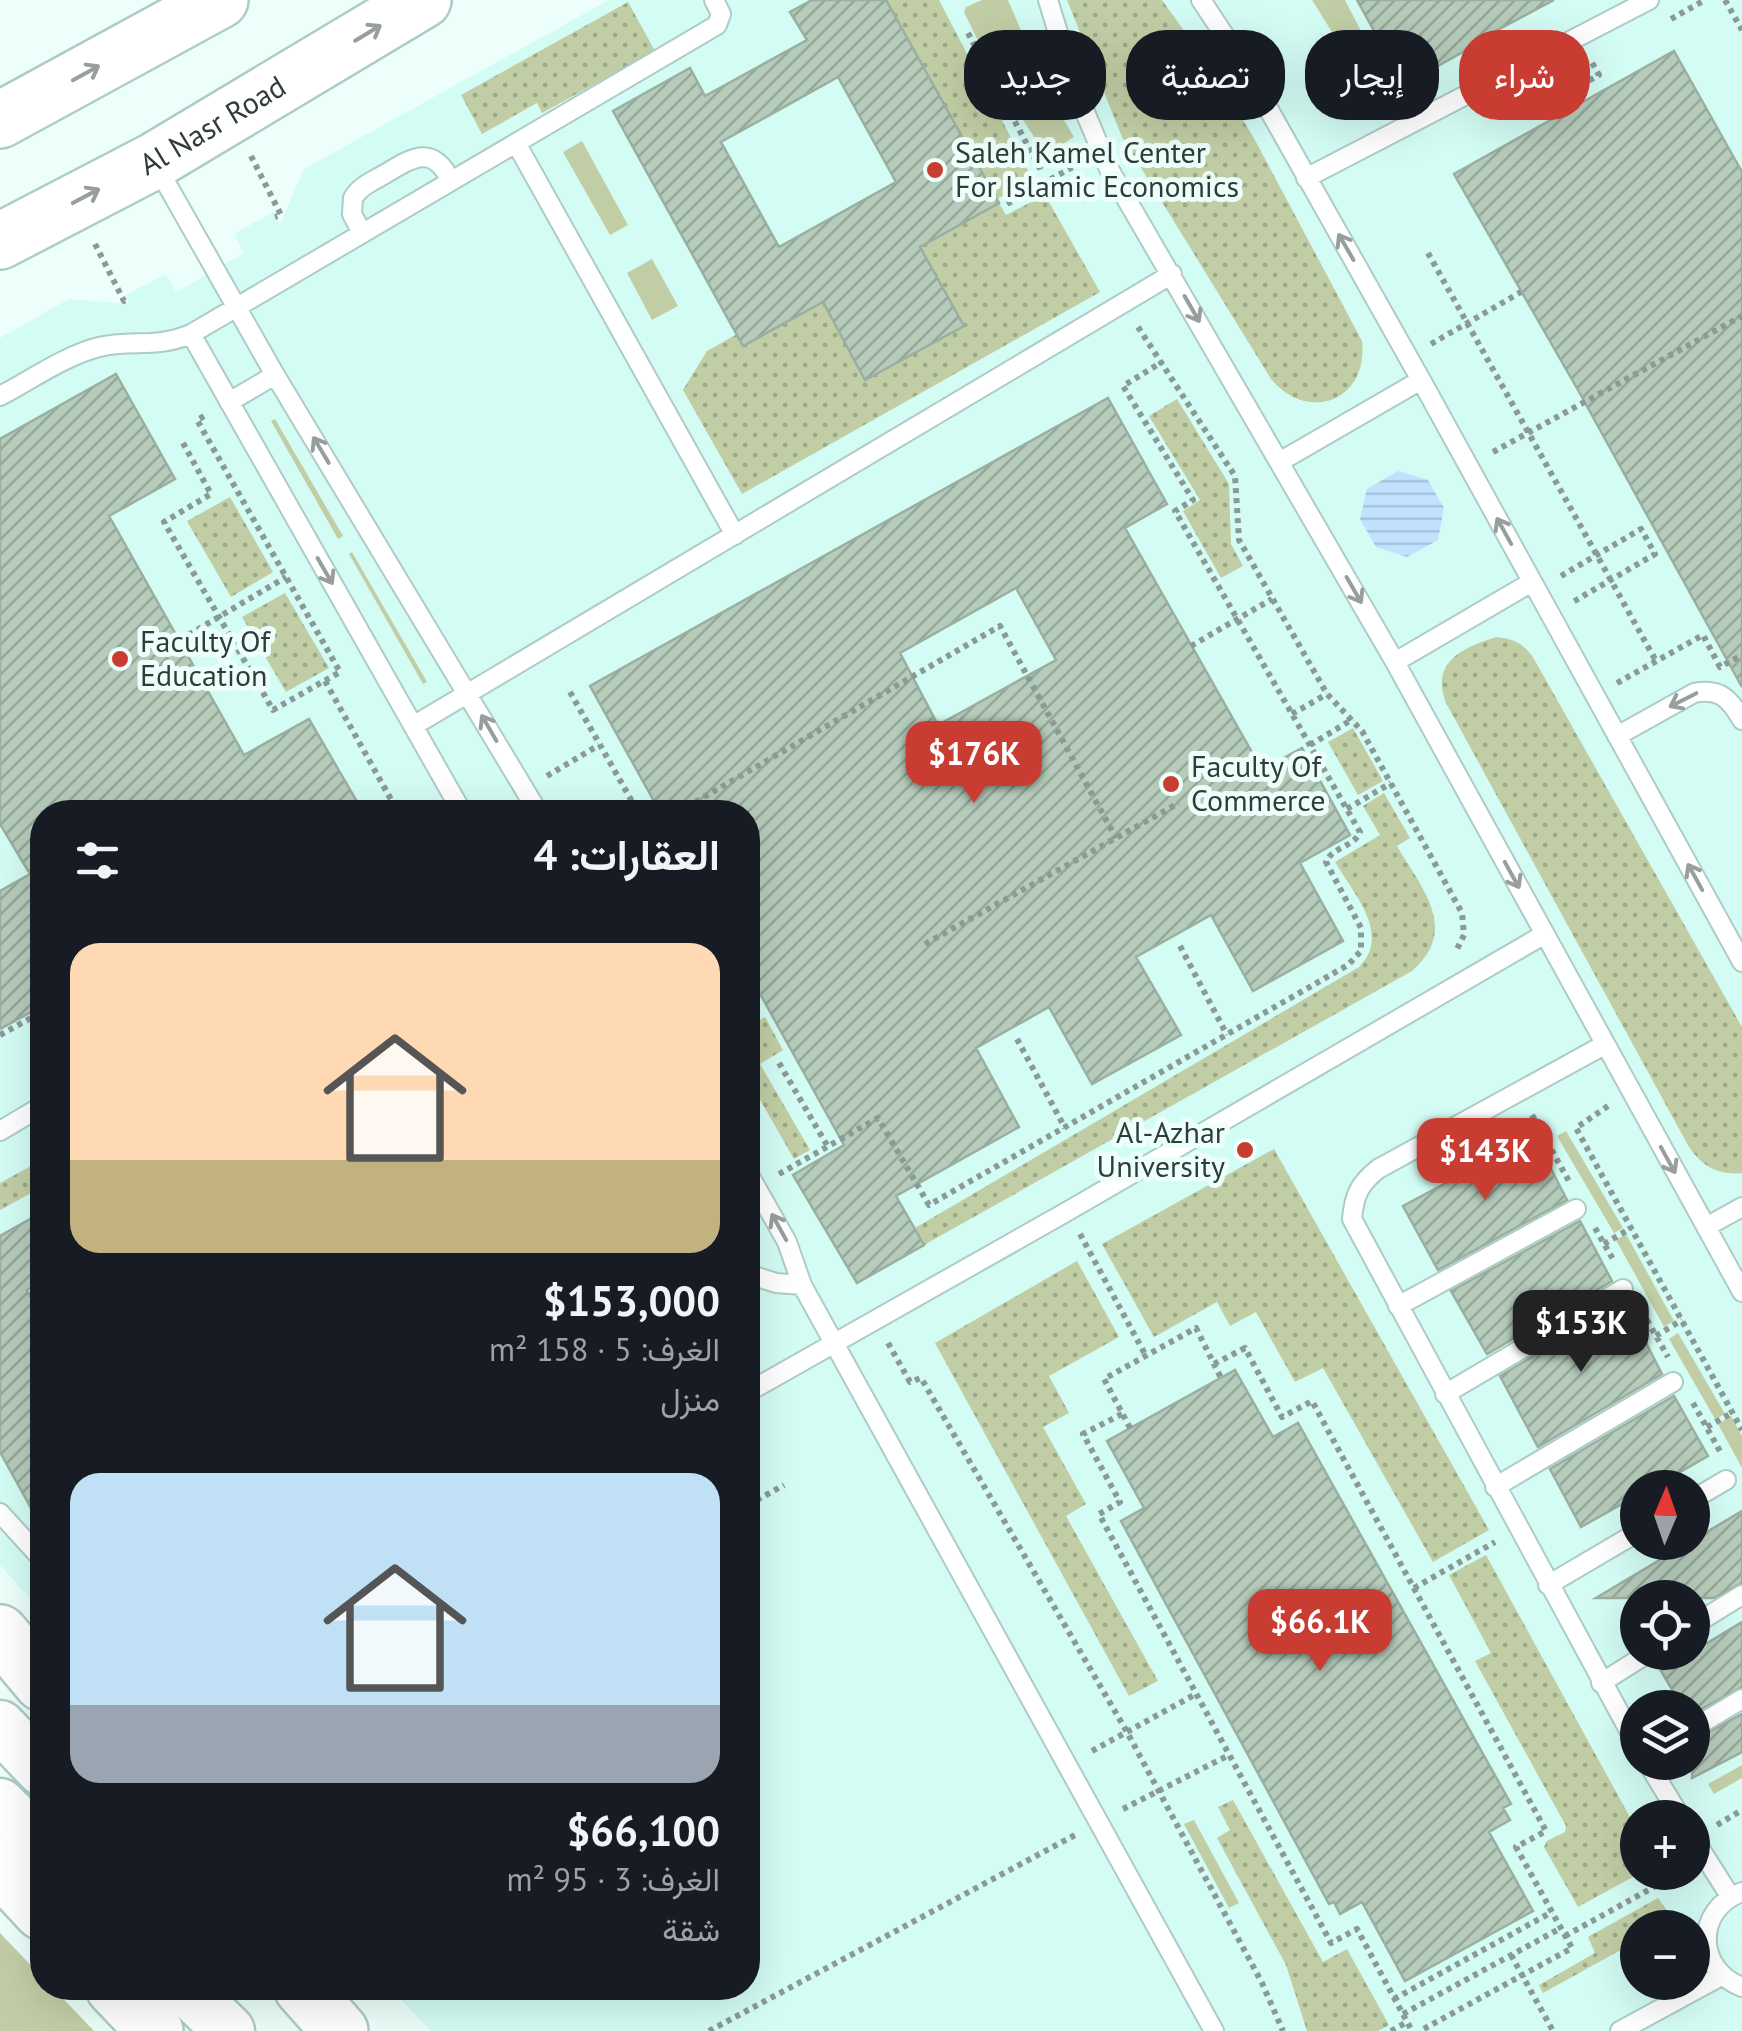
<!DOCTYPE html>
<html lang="ar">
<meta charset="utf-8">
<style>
body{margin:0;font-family:"PT Sans",Vazirmatn,sans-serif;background:#242831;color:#f1f3f6;direction:rtl;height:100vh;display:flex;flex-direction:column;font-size:38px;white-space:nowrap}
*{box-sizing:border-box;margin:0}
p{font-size:32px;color:#9ea1a6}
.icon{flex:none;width:55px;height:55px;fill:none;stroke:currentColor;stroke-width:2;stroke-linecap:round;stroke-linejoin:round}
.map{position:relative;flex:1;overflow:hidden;direction:ltr}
.side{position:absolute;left:30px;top:800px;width:730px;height:1200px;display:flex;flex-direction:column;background:#171b24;border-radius:40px;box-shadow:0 10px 40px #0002;direction:rtl}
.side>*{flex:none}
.top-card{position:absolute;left:790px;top:30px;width:800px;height:90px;direction:rtl;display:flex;gap:20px}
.needle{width:65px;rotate:2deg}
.tools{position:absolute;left:1620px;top:1470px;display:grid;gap:20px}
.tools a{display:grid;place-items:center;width:90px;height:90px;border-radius:50%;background:#171b24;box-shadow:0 10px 40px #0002;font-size:50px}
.price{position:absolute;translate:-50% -85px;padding:0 22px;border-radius:20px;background:#c93c31;color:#fff;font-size:32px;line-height:65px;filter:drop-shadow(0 2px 5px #0008)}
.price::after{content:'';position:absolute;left:50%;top:60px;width:30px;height:22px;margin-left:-15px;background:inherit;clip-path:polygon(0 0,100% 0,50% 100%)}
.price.current{background:#222;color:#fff}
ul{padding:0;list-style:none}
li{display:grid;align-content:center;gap:20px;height:530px;padding:0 40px}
li span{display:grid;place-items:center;height:310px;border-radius:30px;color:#555}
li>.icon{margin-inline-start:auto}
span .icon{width:180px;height:180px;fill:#fffc;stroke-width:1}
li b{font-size:42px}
h2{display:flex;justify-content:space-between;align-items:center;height:120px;padding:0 40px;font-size:42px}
.pill{padding:0 35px;border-radius:40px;background:#171b24;box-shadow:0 10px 40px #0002;font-size:35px;line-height:90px}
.pill.current{background:#c93c31;color:#fff}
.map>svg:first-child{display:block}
.built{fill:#d3fcf5;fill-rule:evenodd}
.grass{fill:#c1cea5}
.garden{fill:url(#garden-dots)}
.water{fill:url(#water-rules)}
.building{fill:url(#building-hatch);stroke:#9aaf9f;stroke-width:2.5;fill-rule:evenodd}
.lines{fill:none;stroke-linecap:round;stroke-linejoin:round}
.service-casing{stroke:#aeccc6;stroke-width:22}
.secondary-casing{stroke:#aeccc6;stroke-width:55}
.primary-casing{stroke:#aeccc6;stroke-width:60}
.trunk-casing{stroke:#aeccc6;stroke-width:60}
.path{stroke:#8b9a97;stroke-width:6;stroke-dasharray:5 5;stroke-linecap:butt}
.service{stroke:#fff;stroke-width:18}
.secondary{stroke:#fff;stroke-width:50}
.primary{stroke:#fff;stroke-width:55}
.trunk{stroke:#fff;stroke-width:55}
.oneway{stroke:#989e9c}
.poi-dot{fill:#c93c31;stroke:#ecfffb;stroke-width:4}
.labels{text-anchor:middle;stroke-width:10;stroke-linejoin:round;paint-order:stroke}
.street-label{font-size:30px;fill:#303c3a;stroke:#ecfffb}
.poi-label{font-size:30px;fill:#303c3a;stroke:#ecfffb;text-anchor:start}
</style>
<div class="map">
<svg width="1742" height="2031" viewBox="0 0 1742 2031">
<defs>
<pattern id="garden-dots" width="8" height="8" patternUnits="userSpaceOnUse" patternTransform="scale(2.5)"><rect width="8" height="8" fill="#c1cea5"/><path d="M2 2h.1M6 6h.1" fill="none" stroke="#9da887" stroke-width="1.8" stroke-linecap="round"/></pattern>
<pattern id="water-rules" width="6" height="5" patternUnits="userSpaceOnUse" patternTransform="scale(2.5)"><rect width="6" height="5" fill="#c1e1ff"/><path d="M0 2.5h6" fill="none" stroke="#a6c2db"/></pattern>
<pattern id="building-hatch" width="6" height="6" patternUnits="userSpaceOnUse" patternTransform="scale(2.5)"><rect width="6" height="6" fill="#b6ccbb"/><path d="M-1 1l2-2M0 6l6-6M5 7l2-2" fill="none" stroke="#94a799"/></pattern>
</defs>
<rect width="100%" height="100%" fill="#ecfffb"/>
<!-- built -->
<path class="built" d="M609,0H1742V2031H431L390,1988H748V812H42V1612L0,1565V338L69,299L129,304L126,295L166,274L176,292L244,253L234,234L273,212L280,224L304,169ZM1638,1488H1692V1542H1638ZM1638,1598H1692V1652H1638ZM1638,1708H1692V1762H1638ZM1638,1818H1692V1872H1638ZM1638,1928H1692V1982H1638Z"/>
<!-- grass -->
<path class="grass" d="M982,0H1008L1023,35L987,52L982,49L964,12L966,7Z
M1312,0H1345L1386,80L1369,91Z
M1030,51L1046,91L1015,103L996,64Z
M1055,105L1074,137L1046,155L1023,120Z
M582,141L628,225L610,235L563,152Z
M652,259L678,306L652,320L627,273Z
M275,419L343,536L338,539L271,421Z
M352,552L427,682L423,684L349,554Z
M1566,1131L1623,1228L1614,1233L1557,1136Z
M1626,1234L1674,1321L1664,1327L1616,1240Z
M1678,1333L1725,1414L1715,1419L1669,1339Z
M1731,1416L1742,1436V1468L1718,1424Z
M1742,1765V1778L1714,1794L1708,1784Z
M1194,1820L1239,1903L1229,1908L1184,1824Z
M0,1933L42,1977V1988H53L94,2031H0Z"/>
<!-- garden -->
<path class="garden" d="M886,0H939L1033,180L997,199Z
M1067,0H1162L1220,81L1255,140L1362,341C1369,400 1308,424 1271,379L1122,137Z
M628,2L655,51L542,113L537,103L482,134L461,95Z
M1045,195L1100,292L742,494L683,390L707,351L737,334L744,346L823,302L866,379L920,247L999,203L1006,215Z
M1177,399L1229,484L1231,544L1243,566L1221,578L1183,511L1200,500L1149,416Z
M230,497L273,572L231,597L187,521Z
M285,593L329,668L286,692L242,617Z
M1497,637C1515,639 1524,644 1534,659L1742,1027V1173C1718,1175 1703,1167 1689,1147L1446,703C1430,662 1463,647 1497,637Z
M1353,728L1383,781L1358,795L1328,742Z
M1384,793L1410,838L1397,846C1422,889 1460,929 1412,971L924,1245L915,1228L1359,967C1392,934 1353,893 1335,862L1380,835L1363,806Z
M765,1017L783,1050L760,1064L810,1150L794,1159L748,1079V1027Z
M1274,1149L1489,1530L1433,1562L1323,1368L1295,1382L1256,1312L1230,1326L1217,1302L1154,1337L1102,1244Z
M42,1160V1187L0,1210V1183Z
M1077,1261L1119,1337L1049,1376L1069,1413L1043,1427L1086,1504L1066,1516L1158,1681L1129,1696L935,1343Z
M1486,1555L1637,1830L1638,1872L1640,1873L1578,1907L1544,1847L1547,1841L1565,1832L1566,1826L1475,1661L1491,1653L1449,1575Z
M1233,1800L1323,1962L1347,1949L1389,2025L1378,2031H1307L1286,1965L1217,1838L1230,1830L1218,1807Z
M1658,1898L1670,1915L1663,1926L1638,1928L1637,1941L1543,1993L1539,1985L1595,1953L1588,1937Z"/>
<!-- water -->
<path class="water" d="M1398,471L1428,480L1444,508L1438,540L1407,557L1376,547L1360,519L1367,489Z"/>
<!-- building -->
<path class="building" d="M812,0H886L999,203L920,247L964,326L865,380L823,302L743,346L613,111L690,68L705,96L807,40L790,12ZM838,77L896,182L779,247L721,142Z
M1357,0H1554L1469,45L1470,48L1404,85Z
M1674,51L1742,172V687L1578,390L1454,174Z
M116,374L175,479L109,516L244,755L309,719L363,812H42V1006L0,1029V891L30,874L0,824V439Z
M1108,398L1167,504L1125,528L1262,770L1302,748L1350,835L1300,863L1343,941L1253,991L1211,915L1136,957L1181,1035L1092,1084L1049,1007L976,1048L1019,1127L896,1196L924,1245L857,1283L793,1175L844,1145L759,992L748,998V812H660L590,686ZM1016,588L1056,660L938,725L900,653Z
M1534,1136L1567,1200L1438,1270L1403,1206Z
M32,1218L42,1237V1282L27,1290L42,1319V1528L0,1452V1236Z
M1580,1221L1612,1281L1487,1354L1451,1291Z
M1625,1302L1662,1374L1538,1447L1500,1376Z
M1235,1370L1273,1437L1298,1423L1511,1804L1503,1808L1510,1820L1489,1832L1533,1911L1405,1981L1362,1902L1340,1914L1334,1902L1329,1904L1121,1521L1144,1508L1107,1441Z
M1674,1396L1708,1456L1652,1488H1638V1495L1581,1527L1550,1469Z
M1742,1511V1583L1714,1598H1596Z
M1742,1622V1687L1692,1714V1708H1683L1661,1671Z
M1742,1714V1752L1692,1778V1741Z"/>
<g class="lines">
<!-- service casing -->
<g class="service-casing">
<path id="service" d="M1048,0L1076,91L1109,169L1395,662L1742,1292
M1201,0L1242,62L1421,380L1742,962
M516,143L735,535
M157,167L275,375L538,812
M1306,178L1649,0
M362,233L352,214L353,198C360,186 373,181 385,174C413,157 433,144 451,181
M191,334L462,812
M0,396C31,380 64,356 99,347C132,339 155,349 191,334L717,25L721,14L714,0
M229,402L275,375
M1281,461L1421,380
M1395,662L1532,582
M413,726L1172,274
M1617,736L1694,693C1720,688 1730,699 1742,720
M1604,1045L1378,1169C1359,1184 1354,1196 1352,1219L1638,1747
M0,1131L42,1106
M748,1173L787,1242L802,1285L818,1314L1214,2031
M1706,1227L1742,1207
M748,1274L776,1283L802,1285
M1398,1306L1576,1209
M748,1392L1068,1211L1545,934
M1445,1394L1623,1289
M1495,1487L1673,1382
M1692,1500L1726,1480
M0,1513L42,1559
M1548,1585L1638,1532
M1692,1626L1742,1595
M1601,1683L1650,1652
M1692,1729L1742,1699
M1647,1762L1681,1818
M1692,1836L1730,1896
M1742,1892C1695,1909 1695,1969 1742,1987
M1620,2031L1721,1976"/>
</g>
<!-- secondary casing -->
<g class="secondary-casing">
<path id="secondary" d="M0,1726L42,1770
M0,1804L42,1846
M185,1988L229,2031"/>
</g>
<!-- primary casing -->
<g class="primary-casing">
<path id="primary" d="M0,1633L42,1683
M0,1867L42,1912
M114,1988L155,2031
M302,1988L340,2031"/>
</g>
<!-- trunk casing -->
<g class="trunk-casing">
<g id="trunk">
<path d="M0,120L220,0"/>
<path id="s1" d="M0,241L154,161L423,0"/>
</g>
</g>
<!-- path -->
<path class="path" d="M1725,0L1742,30
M1671,19L1705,0
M968,33L1039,167L1072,150
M982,62L1032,42
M1560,97L1568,110
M1518,98L1528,115L1599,75L1591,61
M1008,113L1050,99
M251,156L281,215L275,217
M1007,204L1076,165
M95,244L124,301L128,299
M1428,253L1656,661
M1138,327L1235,476L1239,540L1327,694L1362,731L1462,913L1464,935L1457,949
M1431,344L1521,292
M183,443L211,494L164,522L273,710L340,672L197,420L206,415
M1493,452L1742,316
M1561,576L1641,529L1655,554L1573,602
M180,640L286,577
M1191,646L1272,599
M325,681L398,812
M1617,683L1703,635L1720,667L1742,655
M570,692L638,812
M1292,714L1327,694
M1310,745L1353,719
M547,776L599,745
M1347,809L1391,783
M678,812L1000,626L1116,838
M925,944L1179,803
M1180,946L1227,1035
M0,1035L42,1012
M1017,1039L1065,1128
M779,1063L828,1147
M1608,1106L1576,1128L1742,1430
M1532,1115L1570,1183
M779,1174L878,1118L929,1205L1348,965L1361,951V928L1326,862C1332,847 1354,847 1360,832L1175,511L1193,500L1123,386L1162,362
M1595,1228L1614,1261
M1080,1234L1146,1356
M1604,1244L1631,1228
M1642,1311L1668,1357
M1656,1336L1682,1320
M888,1343L910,1382L921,1378L1127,1732L1262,1983L1283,2031
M1214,1364L1245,1348L1282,1417L1312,1401L1546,1831L1516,1847L1572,1948L1420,2031
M1693,1403L1721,1453
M1122,1414L1083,1434L1120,1502L1099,1514L1331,1943L1357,1929L1412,2031
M1707,1427L1732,1413
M1130,1428L1104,1379L1196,1328L1221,1378
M748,1505L784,1485
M1414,1588L1495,1542
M1092,1751L1196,1694
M1123,1809L1229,1755
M1717,1825L1742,1810
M1565,1936L1681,1872
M1511,1955L1553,2031
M1394,1999L1552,1912
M1403,2014L1561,1928
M709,2031L1077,1834
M1391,2031L1407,2022"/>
<!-- service -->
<use href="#service" class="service"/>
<!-- secondary -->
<use href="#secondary" class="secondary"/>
<!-- primary -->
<use href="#primary" class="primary"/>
<!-- trunk -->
<use href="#trunk" class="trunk"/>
</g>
<!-- one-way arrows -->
<defs><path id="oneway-shaft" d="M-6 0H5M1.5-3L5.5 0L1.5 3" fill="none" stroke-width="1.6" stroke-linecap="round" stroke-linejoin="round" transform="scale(2.5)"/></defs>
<g class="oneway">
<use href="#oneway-shaft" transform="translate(368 33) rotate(-31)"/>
<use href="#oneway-shaft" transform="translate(86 73) rotate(-29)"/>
<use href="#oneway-shaft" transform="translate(86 196) rotate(-28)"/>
<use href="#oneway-shaft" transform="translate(1346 247) rotate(-120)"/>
<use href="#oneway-shaft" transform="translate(1192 309) rotate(60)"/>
<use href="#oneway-shaft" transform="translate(321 450) rotate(-121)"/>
<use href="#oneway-shaft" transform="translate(1504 531) rotate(-119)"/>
<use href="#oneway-shaft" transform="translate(325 571) rotate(60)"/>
<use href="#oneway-shaft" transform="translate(1354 590) rotate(60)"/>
<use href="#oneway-shaft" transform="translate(1683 700) rotate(153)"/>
<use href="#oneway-shaft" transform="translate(489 728) rotate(-120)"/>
<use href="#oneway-shaft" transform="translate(1512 875) rotate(61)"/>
<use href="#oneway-shaft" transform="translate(1695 877) rotate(-119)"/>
<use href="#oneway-shaft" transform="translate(1668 1160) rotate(61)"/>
<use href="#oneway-shaft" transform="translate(779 1227) rotate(-119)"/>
</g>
<!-- markers -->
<g class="poi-dot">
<circle cx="935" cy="170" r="10"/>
<circle cx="120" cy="659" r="10"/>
<circle cx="1171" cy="784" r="10"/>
<circle cx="1245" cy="1150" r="10"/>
</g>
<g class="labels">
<!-- street labels -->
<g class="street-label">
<text dy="10" stroke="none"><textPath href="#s1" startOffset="242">Al Nasr Road</textPath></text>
</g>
<!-- poi labels -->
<g class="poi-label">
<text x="955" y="163">Saleh Kamel Center<tspan x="955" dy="34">For Islamic Economics</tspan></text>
<text x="140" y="652">Faculty Of<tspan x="140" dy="34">Education</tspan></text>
<text x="1191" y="777">Faculty Of<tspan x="1191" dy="34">Commerce</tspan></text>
<text x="1225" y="1143" text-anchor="end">Al-Azhar<tspan x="1225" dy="34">University</tspan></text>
</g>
</g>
</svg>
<div class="tools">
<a><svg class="needle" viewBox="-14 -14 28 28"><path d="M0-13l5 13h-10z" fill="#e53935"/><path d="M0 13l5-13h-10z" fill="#9ea1a6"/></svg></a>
<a><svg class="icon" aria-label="locate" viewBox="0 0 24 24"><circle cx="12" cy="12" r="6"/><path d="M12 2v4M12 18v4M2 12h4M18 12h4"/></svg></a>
<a><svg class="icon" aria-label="layers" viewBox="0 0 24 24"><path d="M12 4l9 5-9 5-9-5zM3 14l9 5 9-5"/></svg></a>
<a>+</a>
<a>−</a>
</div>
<b class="price" style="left:974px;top:806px">$176K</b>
<b class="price" style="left:1485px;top:1203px">$143K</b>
<b class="price current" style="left:1581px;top:1375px">$153K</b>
<b class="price" style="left:1320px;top:1674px">$66.1K</b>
<div class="top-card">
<a class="pill current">شراء</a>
<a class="pill">إيجار</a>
<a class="pill">تصفية</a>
<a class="pill">جديد</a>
</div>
<section class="side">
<h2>العقارات: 4<svg class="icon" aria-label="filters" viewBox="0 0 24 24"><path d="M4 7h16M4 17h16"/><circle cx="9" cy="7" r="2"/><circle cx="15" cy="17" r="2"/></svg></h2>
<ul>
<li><span style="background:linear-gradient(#ffd9b3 70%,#c2b280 0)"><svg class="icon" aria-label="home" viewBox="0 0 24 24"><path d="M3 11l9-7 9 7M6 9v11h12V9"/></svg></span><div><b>$153,000</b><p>الغرف: 5 · 158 m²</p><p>منزل</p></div></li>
<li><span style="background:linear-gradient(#bfe0f5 75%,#9aa5b1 0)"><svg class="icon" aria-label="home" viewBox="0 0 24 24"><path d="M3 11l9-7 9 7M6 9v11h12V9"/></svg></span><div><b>$66,100</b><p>الغرف: 3 · 95 m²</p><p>شقة</p></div></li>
</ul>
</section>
</div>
